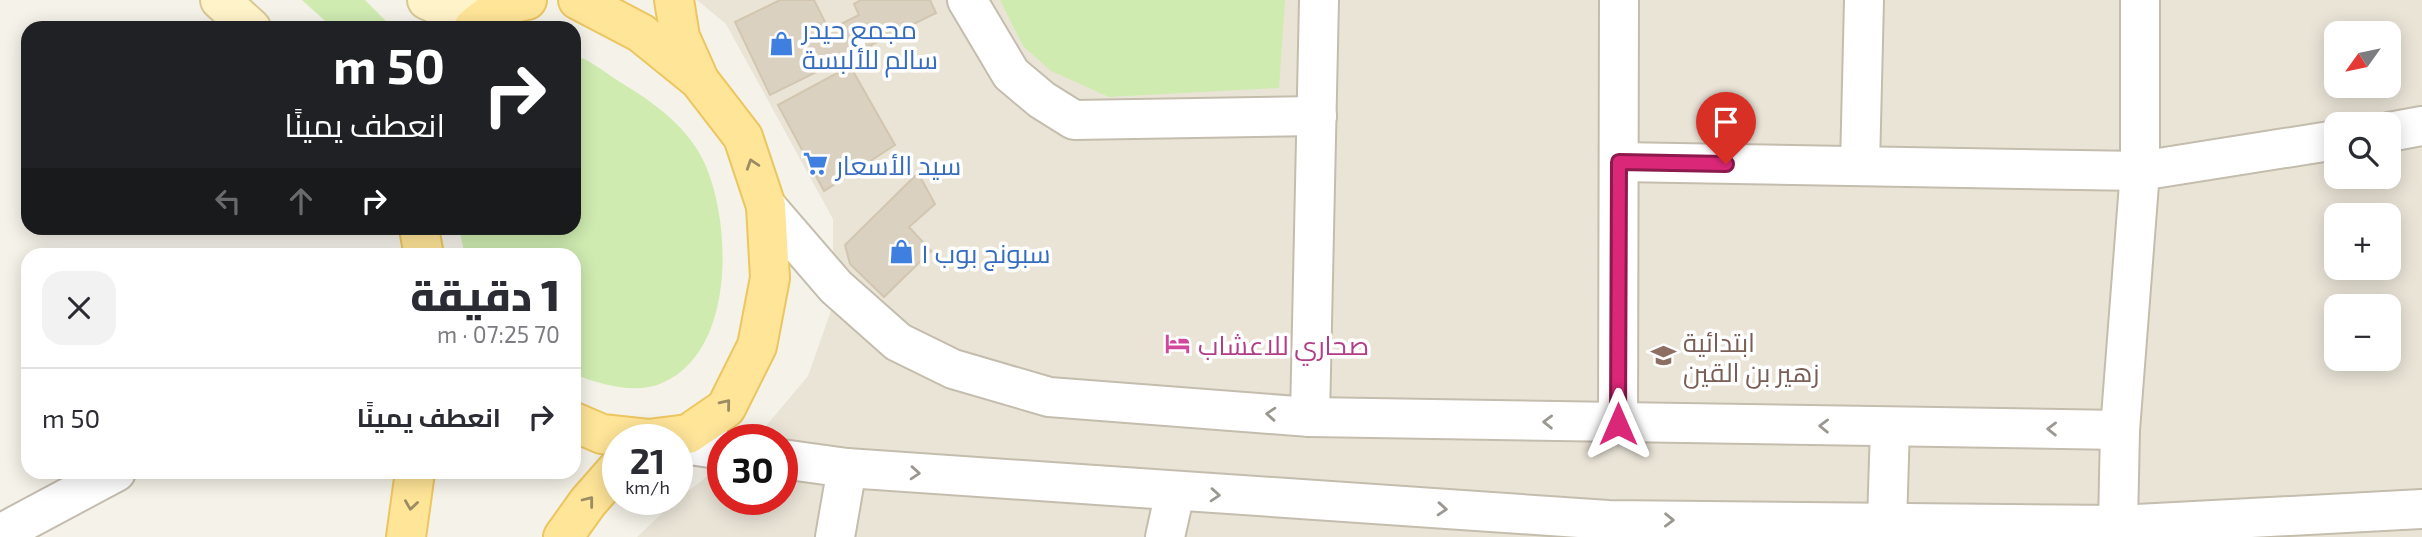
<!DOCTYPE html>
<html lang="ar">
<head>
<meta charset="utf-8">
<style>
	:root { --surface:#fff; --page:#f2f2f3; --text:#2b2b33; --muted:#7c7c81; --line:#e1e1e2 }
	body { margin:0; font-family:"Exo 2",Cairo,sans-serif; background:var(--page); color:var(--text); direction:rtl; height:100vh; display:flex; flex-direction:column; font-size:26px; white-space:nowrap }
	* { box-sizing:border-box; margin:0 }
	p { font-size:23px; color:var(--muted) }
	.icon { flex:none; width:38px; height:38px; fill:none; stroke:currentColor; stroke-width:2; stroke-linecap:round; stroke-linejoin:round }
	.map { position:relative; flex:1; overflow:hidden; direction:ltr }
	.details { position:absolute; left:21px; top:248px; width:560px; height:231px; display:flex; flex-direction:column; background:var(--surface); border-radius:21px; box-shadow:0 4px 18px #0003; direction:rtl }
	.details>* { flex:none }
	.top-card { position:absolute; left:21px; top:21px; width:560px; height:214px; border-radius:21px; box-shadow:0 4px 18px #0003; direction:rtl; background:#202124; color:#fff; overflow:hidden }
	.needle { width:46px; rotate:237deg }
	.buttons { position:absolute; left:2324px; top:21px; display:grid; gap:14px }
	.buttons a { display:grid; place-items:center; width:77px; height:77px; border-radius:14px; background:var(--surface); box-shadow:0 4px 18px #0003; font-size:35px }
	.speed { position:absolute; left:602px; top:424px; display:flex; gap:14px; font-size:35px; font-weight:700; text-align:center }
	.speed>* { display:grid; place-content:center; width:91px; height:91px; border-radius:50%; background:var(--surface); box-shadow:0 4px 18px #0003; line-height:1 }
	.speed small { font-size:18px; font-weight:400 }
	.speed .limit { border:10px solid #d22; background:#fff; color:#111 }
	.pin { position:absolute; display:grid; place-items:center; width:60px; height:60px; color:#fff; margin:-72px -30px; border-radius:50% 50% 50% 0; rotate:-45deg; box-shadow:0 0 7px #0007 }
	.pin .icon { rotate:45deg }
	.me { position:absolute; width:77px; margin:-38px; rotate:0deg; stroke-linejoin:round; filter:drop-shadow(0 0 5px #0008) }
	.turn { display:flex; align-items:center; gap:24px; height:147px; padding:0 21px; font-size:32px }
	.turn .icon { width:91px; height:91px; stroke-width:2.5 }
	.turn b { display:block; font-size:49px; line-height:60px }
	.lanes { display:flex; align-items:center; height:66px; padding:0 21px; background:#0003; justify-content:center; gap:35px; direction:ltr }
	.lanes .off { opacity:.35 }
	.round { display:grid; place-items:center; flex:none; width:74px; height:74px; border-radius:21px; background:var(--page) }
	.headline { display:flex; align-items:center; justify-content:space-between; height:119px; padding:0 21px }
	h1 { font-size:42px; font-weight:800; line-height:52px }
	ul { padding:0; list-style:none }
	li { display:flex; align-items:center; gap:21px; height:98px; padding:0 21px; border-top:2px solid var(--line) }
	li div { flex:1 }
	li b { display:block; font-size:26px }
	li em { font-style:normal }
	.map>svg:first-child { display:block }
</style>
</head>
<body>
<div class="map">
<svg width="2422" height="537" viewBox="0 0 2422 537">
	<rect width="100%" height="100%" fill="#f5f2e9"/>
	<path fill="#eae4d7" fill-rule="evenodd" d="M697,0H2422V537H637L673,503L723,464V499H782V439H755L808,376L833,305V219L726,24ZM2336,33H2389V86H2336ZM2336,124H2389V177H2336ZM2336,215H2389V268H2336ZM2336,306H2389V359H2336Z"/>
	<g fill="#cfebb0">
		<path d="M302,0H365L393,28H333Z"/>
		<path d="M1000,0H1285L1279,88L1109,97L1051,71L1023,46Z"/>
		<path d="M574,55C590,60 606,73 620,82C652,101 688,127 704,162C732,222 736,352 662,383C635,395 599,384 574,374V256H465L459,228H574Z"/>
	</g>
	<g fill="#dbd1c0" stroke="#d3c6b0" stroke-width="2">
		<path d="M780,0H814L829,30L859,15L854,4L861,0H930L936,13L770,95L735,22Z"/>
		<path d="M850,66L895,145L824,191L778,105Z"/>
		<path d="M918,173L935,204L909,227L931,251L884,297L850,264L845,245Z"/>
	</g>
	<g fill="none" stroke-linecap="round" stroke-linejoin="round">
		<defs>
			<g id="minor">
				<path d="M967,0L1011,74L1042,100L1074,120L1317,116"/>
				<path d="M2389,132L2422,126"/>
				<path d="M1619,162L2140,171L2336,140"/>
				<path d="M1860,166L1864,0"/>
				<path d="M1310,417L1319,0"/>
				<path d="M1618,424L1619,0"/>
				<path d="M2118,525L2422,509"/>
				<path d="M0,534L116,472"/>
				<path d="M835,537L847,468"/>
				<path d="M1165,537L1175,492"/>
				<path d="M2122,537L2118,525L2120,430L2140,171V0"/>
			</g>
			<g id="tertiary">
				<path d="M766,206L836,287L898,342L953,369L1049,397L1310,417L2120,430"/>
				<path d="M677,443L723,450"/>
				<path d="M782,459L847,468L1608,520L2118,525"/>
				<path d="M1887,523L1890,427"/>
			</g>
			<g id="secondary">
				<path d="M220,0L251,28"/>
				<path d="M427,0L464,17H484"/>
			</g>
			<g id="primary">
				<path d="M674,0L680,37L697,75"/>
				<path d="M473,28C489,13 505,4 527,0"/>
				<path d="M419,228L424,256"/>
				<path d="M574,422L602,434L648,439L688,434L726,408L757,346L770,278L766,206L743,137L699,80L641,33L578,0"/>
				<path d="M406,537L415,472"/>
				<path d="M563,537L588,502L618,468"/>
			</g>
		</defs>
		<use href="#minor" stroke="#c4bdae" stroke-width="42"/>
		<use href="#tertiary" stroke="#c4bdae" stroke-width="42"/>
		<use href="#secondary" stroke="#d8c896" stroke-width="42"/>
		<use href="#primary" stroke="#ebc661" stroke-width="42"/>
		<use href="#minor" stroke="#fff" stroke-width="38"/>
		<use href="#tertiary" stroke="#fff" stroke-width="38"/>
		<use href="#secondary" stroke="#fff4c9" stroke-width="38"/>
		<use href="#primary" stroke="#ffe598" stroke-width="38"/>
	</g>
	<defs><path id="oneway-chevron" d="M-2-3.5L2.5 0L-2 3.5" fill="none" stroke-width="1.6" stroke-linecap="round" stroke-linejoin="round" transform="scale(1.75)"/></defs>
	<g stroke="#9b8c63">
		<use href="#oneway-chevron" transform="translate(752 164) rotate(-108)"/>
		<use href="#oneway-chevron" transform="translate(726 404) rotate(-51)"/>
		<use href="#oneway-chevron" transform="translate(589 501) rotate(-52)"/>
		<use href="#oneway-chevron" transform="translate(411 505) rotate(98)"/>
	</g>
	<g stroke="#9b9891">
		<use href="#oneway-chevron" transform="translate(1271 414) rotate(-176)"/>
		<use href="#oneway-chevron" transform="translate(1548 422) rotate(-179)"/>
		<use href="#oneway-chevron" transform="translate(1824 426) rotate(-179)"/>
		<use href="#oneway-chevron" transform="translate(2052 429) rotate(-179)"/>
		<use href="#oneway-chevron" transform="translate(915 473) rotate(4)"/>
		<use href="#oneway-chevron" transform="translate(1215 495) rotate(4)"/>
		<use href="#oneway-chevron" transform="translate(1442 509) rotate(4)"/>
		<use href="#oneway-chevron" transform="translate(1669 520) rotate(1)"/>
	</g>
	<g fill="none" stroke-linecap="round" stroke-linejoin="round">
		<defs>
			<path id="route" d="M1618,424L1619,162L1726,164"/>
		</defs>
		<use href="#route" stroke="#8e194d" stroke-width="18"/>
		<use href="#route" stroke="#db2777" stroke-width="12"/>
	</g>
	<defs>
		<symbol id="shop-bare" viewBox="-9 -9 18 18"><path d="M-5-2.5h2.3a2.7 3.5 0 0 1 5.4 0H5L5.5 6h-11ZM-1.5-2.5h3a1.5 2.3 0 0 0-3 0Z" fill="#3f7fe0" stroke="#fff" stroke-width="2.5" paint-order="stroke"/></symbol>
		<symbol id="supermarket-bare" viewBox="-9 -9 18 18"><path d="M-6-5.5h2.5l.6 2H6L4.5 2H-2.5L-4.4-4H-6ZM-1.5 3.2a1.3 1.3 0 1 0 .1 0ZM3 3.2a1.3 1.3 0 1 0 .1 0Z" fill="#3f7fe0" stroke="#fff" stroke-width="2.5" paint-order="stroke"/></symbol>
		<symbol id="hotel-bare" viewBox="-9 -9 18 18"><path d="M-6-4.5h1.5V1H6V5H4.5V3h-9V5H-6ZM-4 0a1.8 1.8 0 1 1 3.6 0ZM.5 0V-2.5h3Q6-2.5 6 0Z" fill="#d1479c" stroke="#fff" stroke-width="2.5" paint-order="stroke"/></symbol>
		<symbol id="school-bare" viewBox="-9 -9 18 18"><path d="M0-5L7-2L0 1L-7-2ZM-4 1L0 2.5L4 1V4Q0 6-4 4Z" fill="#8d6e63" stroke="#fff" stroke-width="2.5" paint-order="stroke"/></symbol>
	</defs>
	<g fill-rule="evenodd">
		<use href="#shop-bare" x="764" y="26" width="35" height="35"/>
		<use href="#supermarket-bare" x="798" y="146" width="35" height="35"/>
		<use href="#shop-bare" x="884" y="234" width="35" height="35"/>
		<use href="#hotel-bare" x="1160" y="326" width="35" height="35"/>
		<use href="#school-bare" x="1646" y="338" width="35" height="35"/>
	</g>
	<g text-anchor="middle" dominant-baseline="central" stroke-width="7" stroke-linejoin="round" paint-order="stroke">
		<g font-size="26" fill="#366cbe" stroke="#fff" text-anchor="start">
			<text x="802" y="28">مجمع حيدر<tspan x="802" dy="30">سالم للألبسة</tspan></text>
			<text x="836" y="164">سيد الأسعار</text>
			<text x="921" y="252">سبونج بوب ١</text>
		</g>
		<g font-size="26" fill="#785e54" stroke="#fff" text-anchor="start">
			<text x="1683" y="341">ابتدائية<tspan x="1683" dy="30">زهير بن القين</tspan></text>
		</g>
		<g font-size="26" fill="#b23c85" stroke="#fff" text-anchor="start">
			<text x="1198" y="344">صحاري للاعشاب</text>
		</g>
	</g>
</svg>
<div class="buttons">
<a><svg class="needle" viewBox="-14 -14 28 28"><path d="M0-13l5 13h-10z" fill="#e53935"/><path d="M0 13l5-13h-10z" fill="#7c7c81"/></svg></a>
<a><svg class="icon" aria-label="search" viewBox="0 0 24 24"><circle cx="10" cy="10" r="6"/><path d="M15 15l6 6"/></svg></a>
<a>+</a>
<a>−</a>
</div>
<div class="speed"><div>21<small>km/h</small></div><div class="limit">30</div></div>
<div class="pin" style="left:1726px;top:164px;background:#d93025"><svg class="icon" aria-label="arrive" viewBox="0 0 24 24"><path d="M6 21V4h12l-3 4 3 4H6"/></svg></div>
<svg class="me" style="left:1618px;top:424px" viewBox="-20 -20 40 40"><path d="M0-17L14 15 0 8-14 15z" fill="#db2777" stroke="#fff" stroke-width="4"/></svg>
<div class="top-card">
<div class="turn"><svg class="icon" aria-label="right" viewBox="0 0 24 24"><path d="M7 20v-9h11M14 6l5 5-5 5"/></svg><div><b>50 m</b>انعطف يمينًا</div></div>
<div class="lanes"><svg class="icon off" aria-label="left" viewBox="0 0 24 24"><path d="M17 20v-9H6M10 6l-5 5 5 5"/></svg><svg class="icon off" aria-label="ahead" viewBox="0 0 24 24"><path d="M12 20V5M6 11l6-6 6 6"/></svg><svg class="icon" aria-label="right" viewBox="0 0 24 24"><path d="M7 20v-9h11M14 6l5 5-5 5"/></svg></div>
</div>
<section class="details">
<div class="headline"><div><h1>1 دقيقة</h1><p>70 m · 07:25</p></div><a class="round"><svg class="icon" aria-label="close" viewBox="0 0 24 24"><path d="M6 6l12 12M18 6L6 18"/></svg></a></div>
<ul>
<li><svg class="icon" aria-label="right" viewBox="0 0 24 24"><path d="M7 20v-9h11M14 6l5 5-5 5"/></svg><div><b>انعطف يمينًا</b></div><em>50 m</em></li>
</ul>
</section>
</div>
</body>
</html>
